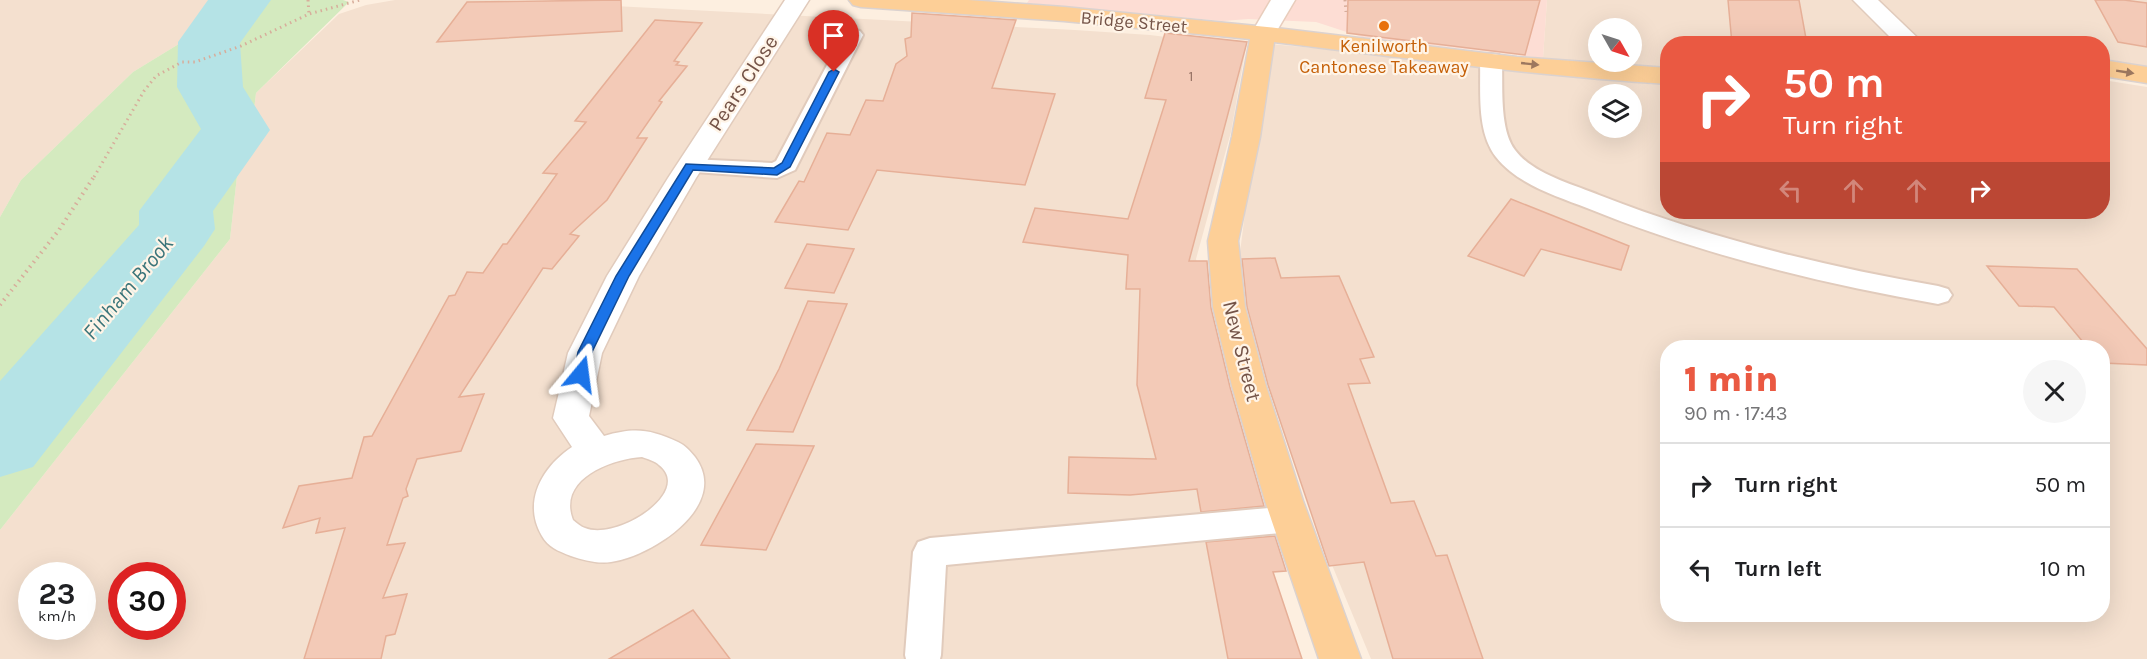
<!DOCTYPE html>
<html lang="en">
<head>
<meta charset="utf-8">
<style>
	:root { --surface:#fff; --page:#f6f6f6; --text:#202124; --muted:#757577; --line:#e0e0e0; --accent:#ea5942 }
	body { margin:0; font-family:Karla,sans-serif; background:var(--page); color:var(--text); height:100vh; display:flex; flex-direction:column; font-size:22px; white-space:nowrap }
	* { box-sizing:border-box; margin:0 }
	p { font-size:20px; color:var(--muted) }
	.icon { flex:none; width:33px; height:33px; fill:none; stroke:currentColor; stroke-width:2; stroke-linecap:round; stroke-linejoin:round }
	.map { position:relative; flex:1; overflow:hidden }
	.side { position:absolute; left:1660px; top:340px; width:450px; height:282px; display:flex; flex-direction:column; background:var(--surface); border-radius:24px; box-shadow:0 6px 24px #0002 }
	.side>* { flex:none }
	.banner { position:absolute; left:1660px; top:36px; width:450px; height:183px; border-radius:24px; box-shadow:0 6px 24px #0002; background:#ea5942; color:#fff; overflow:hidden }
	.needle { width:39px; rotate:129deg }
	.tools { position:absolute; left:1588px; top:18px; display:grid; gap:12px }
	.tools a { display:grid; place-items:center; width:54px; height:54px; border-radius:50%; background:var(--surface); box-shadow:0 6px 24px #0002; font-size:30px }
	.speed { position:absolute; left:18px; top:562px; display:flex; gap:12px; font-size:30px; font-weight:700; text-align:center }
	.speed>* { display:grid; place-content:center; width:78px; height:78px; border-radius:50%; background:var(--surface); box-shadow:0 6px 24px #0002; line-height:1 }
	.speed small { font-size:15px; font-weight:400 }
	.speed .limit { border:9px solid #d22; background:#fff; color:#111 }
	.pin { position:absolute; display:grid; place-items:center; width:51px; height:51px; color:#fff; margin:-62px -26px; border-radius:50% 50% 50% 0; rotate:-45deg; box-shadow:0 0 6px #0007 }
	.pin .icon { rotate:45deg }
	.me { position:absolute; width:66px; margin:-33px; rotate:16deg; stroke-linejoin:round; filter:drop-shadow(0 0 4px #0008) }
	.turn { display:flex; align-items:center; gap:21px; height:126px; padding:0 24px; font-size:27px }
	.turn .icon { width:78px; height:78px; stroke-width:2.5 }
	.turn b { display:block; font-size:42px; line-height:51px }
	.lanes { display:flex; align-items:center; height:57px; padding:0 24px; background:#0003; justify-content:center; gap:30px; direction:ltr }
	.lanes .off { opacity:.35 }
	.round { display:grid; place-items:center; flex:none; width:63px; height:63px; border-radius:32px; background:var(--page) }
	.overview { display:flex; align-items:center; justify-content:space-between; height:102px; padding:0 24px }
	h1 { font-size:36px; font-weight:800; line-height:45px; color:var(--accent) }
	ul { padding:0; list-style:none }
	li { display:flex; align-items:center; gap:18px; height:84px; padding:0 24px; border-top:2px solid var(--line) }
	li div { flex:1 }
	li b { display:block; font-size:22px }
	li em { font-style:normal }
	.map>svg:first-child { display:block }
</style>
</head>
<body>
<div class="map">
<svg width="2147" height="659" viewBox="0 0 2147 659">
	<rect width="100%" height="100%" fill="#fdefe0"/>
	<g fill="#f4e0cf" fill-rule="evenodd">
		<path d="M0,0H217V8L187,39L133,72L21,180L0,217Z"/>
		<path d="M395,0H498L1075,30L1150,35L1246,47L1231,132L1196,259L1245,485L1302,659H0V530L230,239L237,176L253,119L256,93L339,14L366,5ZM32,576H82V627H32ZM122,576H172V627H122Z"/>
		<path d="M1547,0H2147V67L2103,61V44H1668V71L1605,67L1543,58ZM1599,28H1632V62H1599Z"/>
		<path d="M1269,44L1668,80V212H2103V80L2147,87V659H1371L1332,565L1261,362L1249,297L1241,272L1239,260L1266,49ZM1599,94H1632V128H1599ZM1668,348H2103V615H1668Z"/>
	</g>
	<path fill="#fdddd4" d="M1029,0H1547L1543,58L1362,37L1316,22L1248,19L1223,21L1027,3Z"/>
	<path fill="#d4eabf" d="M217,0H343L349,2L256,93L253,119L237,176L230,239L0,530V217L21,180L133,72L187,39L216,8Z"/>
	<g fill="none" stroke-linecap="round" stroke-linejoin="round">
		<path fill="#b5e3e6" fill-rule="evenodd" d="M208,0H271L240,43L243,87L270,130L213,211L215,229L204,246L33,467L0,477V381L139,225V211L201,129L177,87L178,42Z"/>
	</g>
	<g fill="#f3cab7" stroke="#e6af97" stroke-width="1.5">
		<path d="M621,0L622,31L437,42L467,2Z"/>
		<path d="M1348,0H1540L1525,55L1347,33Z"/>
		<path d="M1728,0H1799L1807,44H1732Z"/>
		<path d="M2095,0H2124L2147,3V47L2118,42Z"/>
		<path d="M912,13L1016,20L992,88L1055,94L1025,185L877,170L848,230L775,222L799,181L804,182L827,133L850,135L866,100L883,101L896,64L907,56L905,39L911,37Z"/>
		<path d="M655,20L702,23L674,61L679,62L676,65L687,66L659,101L662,102L637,138H647L607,200L570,234L579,236L552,269L543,268L459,397L484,394L461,451L417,459L406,489L408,496L403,498L387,545L405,543L383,598L407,594L395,634L386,636L381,659H304L345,528L316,533L320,518L283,528L299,486L352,478L364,437L372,436L449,296L455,295L467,272L483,273L503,244H507L557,174L543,173L586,122L575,121Z"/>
		<path d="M1165,33L1247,42L1189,261H1207L1211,308L1230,387L1264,506L1201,512L1197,489L1130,495L1068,493L1069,457L1156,459L1137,385L1140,289H1126L1128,255L1023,242L1035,208L1128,219L1166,100L1145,98Z"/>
		<path d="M1511,199L1629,246L1621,270L1541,249L1524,276L1468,256Z"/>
		<path d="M807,244L854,249L834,293L785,288Z"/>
		<path d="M1275,258L1281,278L1339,276L1374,357L1360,359L1370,383L1348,384L1391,503L1414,501L1436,556L1447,555L1483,659H1393L1364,562L1329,566L1268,385L1247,307L1242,259Z"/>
		<path d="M1987,266L2077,269L2147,349V365L2103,363V348H2088L2054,307L2019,306Z"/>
		<path d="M808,301L847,304L793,432L747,430L779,369Z"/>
		<path d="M756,444L814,446L766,550L701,545Z"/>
		<path d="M1275,536L1286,571L1273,572L1302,659H1228L1206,542Z"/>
		<path d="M693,610L730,659H609Z"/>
	</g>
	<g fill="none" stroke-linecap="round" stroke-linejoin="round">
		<defs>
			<g id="lane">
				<path d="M853,29L860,31L863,35L795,170L777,178L681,171L678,166L681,161L690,159L772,163L776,161L843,35L846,31Z"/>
				<path d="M1491,54L1499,55L1502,60C1503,85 1499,129 1515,150C1533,174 1572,184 1599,195C1709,238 1822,266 1938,286L1948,289L1952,295L1948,301L1938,304C1818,283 1700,254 1587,208C1556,196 1517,184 1496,157C1476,131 1481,91 1480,60L1483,55Z"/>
				<path d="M1291,506L1303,510L1308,519L1303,528L1291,532L946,565L941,655L940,659H906L905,655L913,552L918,542L930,538Z"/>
			</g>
			<g id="street">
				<path d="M785,0H809L696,178L639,276L602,353L589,416L604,436C634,427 650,429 678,442C686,446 689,450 695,457C731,505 653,556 611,562C597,564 583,560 571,556C558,551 548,547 542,536C522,502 542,467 572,447L553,418L568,353L607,276L668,178ZM642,457C647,459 655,461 659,465C694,492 617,541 585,528C581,527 577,523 573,520C557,479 611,459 642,457Z"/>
				<path d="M1853,0H1878L1924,44H1897Z"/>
			</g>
			<path id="secondary" d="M1271,0H1295L1272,39L1263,41L1254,39L1251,34Z"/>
			<g id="primary">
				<path d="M849,0H968L1064,7L1267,27L1517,57L1668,68V84C1536,76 1405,58 1274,42L1260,137L1238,241L1245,307L1266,386L1303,501L1361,659H1319L1265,501L1232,386L1213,307L1208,241L1232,137L1250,39L1064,21L861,7L853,5Z"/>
				<path d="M2103,60L2147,67V83L2103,76Z"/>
			</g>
		</defs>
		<use href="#lane" stroke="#e1cbbc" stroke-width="4"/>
		<use href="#street" stroke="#e1cbbc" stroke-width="3"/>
		<use href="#secondary" stroke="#e8cdbc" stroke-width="3"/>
		<use href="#primary" stroke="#dbd2cf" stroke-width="3"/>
		<g stroke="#d7ad9b" stroke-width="3" stroke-dasharray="1.5 4" stroke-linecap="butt">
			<path d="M308,0L309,14"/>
			<path d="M1345,0L1346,12"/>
			<path d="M94,177L144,91L156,76L182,62H195L241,46L309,14L360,0"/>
		</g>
		<path stroke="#d7ad9b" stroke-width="4" stroke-dasharray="1.5 4.5" stroke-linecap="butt" d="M0,305L59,230L95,175"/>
		<use href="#lane" fill="#fff" fill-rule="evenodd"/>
		<use href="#street" fill="#fff" fill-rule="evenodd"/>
		<use href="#secondary" fill="#fff" fill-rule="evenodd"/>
		<use href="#primary" fill="#fdcf97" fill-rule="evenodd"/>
	</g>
	<defs><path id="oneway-solid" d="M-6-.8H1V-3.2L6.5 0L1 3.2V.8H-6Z" transform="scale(1.5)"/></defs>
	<g fill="#9d785f">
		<use href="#oneway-solid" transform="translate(1530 64) rotate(6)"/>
		<use href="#oneway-solid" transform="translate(2125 72) rotate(9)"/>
	</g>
	<path fill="#1a73e8" stroke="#114b97" stroke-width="1.5" d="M834,69L839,72L790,167L777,175L693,170L629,276L592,352L586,378H576L574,374L578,352L616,276L686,164L774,168L782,163L829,72Z"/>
	<circle fill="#e8710a" stroke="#fff4e7" stroke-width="2" cx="1384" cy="26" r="6"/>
	<g text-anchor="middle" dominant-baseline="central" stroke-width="4.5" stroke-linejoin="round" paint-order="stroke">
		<g font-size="15" fill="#947163">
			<text x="1191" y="76">1</text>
		</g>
		<g font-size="18" fill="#745347" stroke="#fff4e7">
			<text transform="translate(1134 22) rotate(5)">Bridge Street</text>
		</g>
		<g font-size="18" fill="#c56008" stroke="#fff4e7">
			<text x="1384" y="46">Kenilworth<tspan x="1384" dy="21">Cantonese Takeaway</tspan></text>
		</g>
		<g font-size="21" fill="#745347" stroke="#fff4e7">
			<text transform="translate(743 83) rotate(-57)">Pears Close</text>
			<text transform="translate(1242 351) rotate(76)">New Street</text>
		</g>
		<g font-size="22" font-style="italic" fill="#3b757a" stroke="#fff4e7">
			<text transform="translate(128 288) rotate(-50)">Finham Brook</text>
		</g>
	</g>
</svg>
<div class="tools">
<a><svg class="needle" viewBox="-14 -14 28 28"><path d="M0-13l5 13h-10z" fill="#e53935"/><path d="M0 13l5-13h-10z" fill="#757577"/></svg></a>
<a><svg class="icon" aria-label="layers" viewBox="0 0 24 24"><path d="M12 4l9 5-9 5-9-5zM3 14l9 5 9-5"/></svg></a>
</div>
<div class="speed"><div>23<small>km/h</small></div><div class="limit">30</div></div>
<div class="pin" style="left:834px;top:72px;background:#d93025"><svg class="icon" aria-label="arrive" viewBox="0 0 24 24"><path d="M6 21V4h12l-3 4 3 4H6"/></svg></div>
<svg class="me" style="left:581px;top:374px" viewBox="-20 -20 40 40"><path d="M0-17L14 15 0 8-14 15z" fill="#1a73e8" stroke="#fff" stroke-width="4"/></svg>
<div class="banner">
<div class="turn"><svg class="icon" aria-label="right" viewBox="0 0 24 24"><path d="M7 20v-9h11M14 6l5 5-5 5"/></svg><div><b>50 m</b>Turn right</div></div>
<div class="lanes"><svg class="icon off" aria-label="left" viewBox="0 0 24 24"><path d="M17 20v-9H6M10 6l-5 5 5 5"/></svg><svg class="icon off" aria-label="ahead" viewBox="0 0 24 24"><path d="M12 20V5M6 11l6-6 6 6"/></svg><svg class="icon off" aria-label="ahead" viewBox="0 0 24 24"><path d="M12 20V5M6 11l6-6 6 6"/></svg><svg class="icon" aria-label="right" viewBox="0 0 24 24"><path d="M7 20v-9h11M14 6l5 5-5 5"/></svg></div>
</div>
<section class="side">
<div class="overview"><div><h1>1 min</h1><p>90 m · 17:43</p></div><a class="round"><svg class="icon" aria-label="close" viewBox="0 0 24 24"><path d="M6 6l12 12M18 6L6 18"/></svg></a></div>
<ul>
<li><svg class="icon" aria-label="right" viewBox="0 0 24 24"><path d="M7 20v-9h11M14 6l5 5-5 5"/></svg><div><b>Turn right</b></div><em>50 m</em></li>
<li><svg class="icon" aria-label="left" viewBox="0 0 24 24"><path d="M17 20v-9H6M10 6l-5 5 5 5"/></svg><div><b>Turn left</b></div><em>10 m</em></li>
</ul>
</section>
</div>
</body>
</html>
